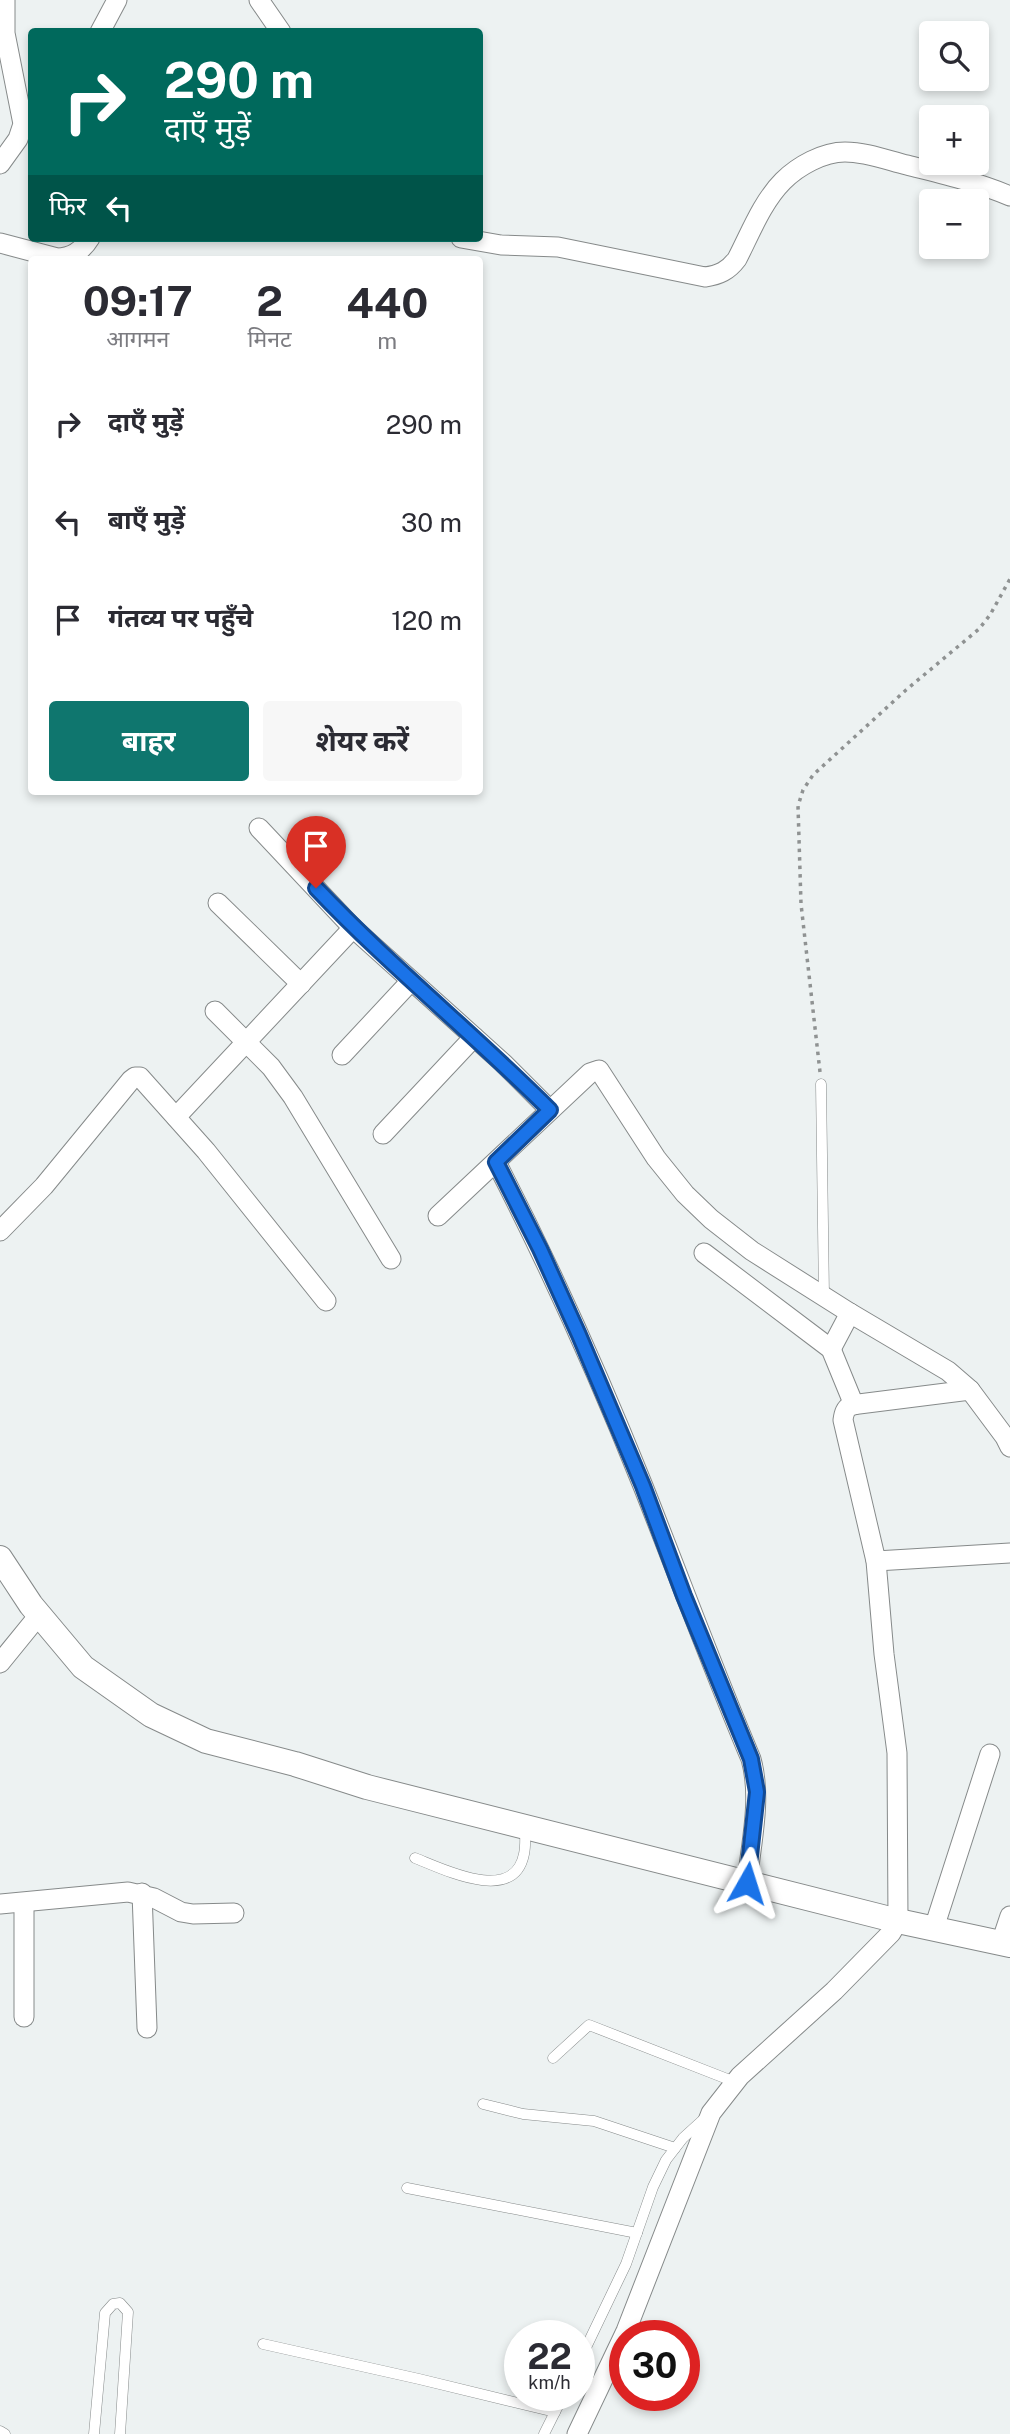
<!DOCTYPE html>
<html lang="hi">
<head>
<meta charset="utf-8">
<style>
	:root { --surface:#fff; --page:#f7f7f7; --text:#2b2b33; --muted:#7c7c81; --accent:#0f766e }
	body { margin:0; font-family:"Public Sans","Noto Sans Devanagari",sans-serif; background:var(--page); color:var(--text); height:100vh; display:flex; flex-direction:column; font-size:26px; white-space:nowrap }
	* { box-sizing:border-box; margin:0 }
	p { font-size:23px; color:var(--muted) }
	.icon { flex:none; width:38px; height:38px; fill:none; stroke:currentColor; stroke-width:2; stroke-linecap:round; stroke-linejoin:round }
	.map { position:relative; flex:1; overflow:hidden }
	.sheet { position:absolute; left:28px; top:256px; width:455px; height:539px; display:flex; flex-direction:column; background:var(--surface); border-radius:7px; box-shadow:0 4px 10px #0003 }
	.sheet>* { flex:none }
	.top-card { position:absolute; left:28px; top:28px; width:455px; height:214px; border-radius:7px; box-shadow:0 4px 10px #0003; background:#00695c; color:#fff; overflow:hidden }
	.buttons { position:absolute; left:919px; top:21px; display:grid; gap:14px }
	.buttons a { display:grid; place-items:center; width:70px; height:70px; border-radius:7px; background:var(--surface); box-shadow:0 4px 10px #0003; font-size:35px }
	.speed { position:absolute; left:504px; top:2320px; display:flex; gap:14px; font-size:35px; font-weight:700; text-align:center }
	.speed>* { display:grid; place-content:center; width:91px; height:91px; border-radius:50%; background:var(--surface); box-shadow:0 4px 10px #0003; line-height:1 }
	.speed small { font-size:18px; font-weight:400 }
	.speed .limit { border:10px solid #d22; background:#fff; color:#111 }
	.pin { position:absolute; display:grid; place-items:center; width:60px; height:60px; color:#fff; margin:-72px -30px; border-radius:50% 50% 50% 0; rotate:-45deg; box-shadow:0 0 7px #0007 }
	.pin .icon { rotate:45deg }
	.me { position:absolute; width:77px; margin:-38px; rotate:6deg; stroke-linejoin:round; filter:drop-shadow(0 0 5px #0008) }
	.turn { display:flex; align-items:center; gap:24px; height:147px; padding:0 21px; font-size:32px }
	.turn .icon { width:91px; height:91px; stroke-width:2.5 }
	.turn b { display:block; font-size:49px; line-height:60px }
	.then { display:flex; align-items:center; height:66px; padding:0 21px; background:#0003; gap:14px; font-size:26px }
	.eta { display:flex; justify-content:space-evenly; align-items:center; height:119px; text-align:center }
	.eta b { font-size:42px; font-weight:700; line-height:49px }
	.action { display:flex; gap:14px; margin-top:auto; padding:14px 21px }
	.action a { flex:1; height:80px; border-radius:7px; background:var(--accent); color:#fff; font-size:28px; font-weight:700; line-height:80px; text-align:center }
	.action a+a { background:var(--page); color:var(--text) }
	ul { padding:0; list-style:none }
	li { display:flex; align-items:center; gap:21px; height:98px; padding:0 21px }
	li div { flex:1 }
	li b { display:block; font-size:26px }
	li em { font-style:normal }
	.map>svg:first-child { display:block }
</style>
</head>
<body>
<div class="map">
<svg width="1010" height="2434" viewBox="0 0 1010 2434">
	<rect width="100%" height="100%" fill="#edf2f2"/>
	<g fill="none" stroke-linecap="round" stroke-linejoin="round">
		<defs>
			<g id="service">
				<path d="M821,1084L824,1297"/>
				<path d="M415,1858C443,1869 514,1905 524,1854C526,1845 525,1835 525,1826"/>
				<path d="M553,2058L589,2025L735,2082"/>
				<path d="M483,2104L523,2114L594,2121L675,2148"/>
				<path d="M407,2188L637,2233"/>
				<path d="M263,2344L419,2379L555,2412"/>
				<path d="M579,2362L626,2264L653,2187L666,2160L683,2138L705,2118"/>
				<path d="M0,2431L5,2434"/>
				<path d="M94,2434L105,2313L113,2304L120,2303L128,2312L120,2434"/>
				<path d="M544,2434L563,2396"/>
			</g>
			<g id="minor">
				<path d="M259,0L281,32"/>
				<path d="M100,32L117,0"/>
				<path d="M0,164L18,139L23,124L5,33V0"/>
				<path d="M461,238L501,245L558,247L705,277C719,275 728,271 737,259C750,234 762,202 783,181C798,166 823,152 845,152C866,152 887,160 907,165C942,174 977,182 1010,196"/>
				<path d="M0,243L57,258C71,258 82,251 90,238"/>
				<path d="M259,828L353,928L503,1063L550,1110"/>
				<path d="M218,903L301,984"/>
				<path d="M215,1011L271,1067L293,1097L391,1259"/>
				<path d="M342,1055L411,981"/>
				<path d="M176,1117L353,928"/>
				<path d="M383,1134L474,1037"/>
				<path d="M496,1162C550,1267 599,1376 643,1486C679,1577 713,1669 751,1759C762,1798 751,1843 747,1883"/>
				<path d="M438,1216L590,1073L599,1070L656,1158L685,1194L711,1219L752,1251L850,1313L948,1371L970,1390L1005,1437L1010,1447"/>
				<path d="M0,1231L44,1186L131,1080L135,1077H140L206,1151L326,1301"/>
				<path d="M704,1253L831,1349L854,1405"/>
				<path d="M831,1349L850,1313"/>
				<path d="M876,1561L1010,1553"/>
				<path d="M0,1663L39,1615"/>
				<path d="M142,1893L147,2028"/>
				<path d="M0,1904L128,1892L154,1898L181,1912L193,1914L234,1913"/>
				<path d="M934,1928L990,1754"/>
				<path d="M1001,1943L1010,1916"/>
				<path d="M24,2017V1903"/>
				<path d="M577,2434L626,2331L711,2113L740,2076L834,1991L891,1933L898,1921L897,1753L884,1654L876,1561L843,1420C844,1413 845,1409 851,1405L970,1390"/>
			</g>
			<path id="tertiary" d="M0,1558L31,1605L83,1667L151,1715L206,1741L295,1764L367,1787L898,1921L1010,1945"/>
		</defs>
		<use href="#service" stroke="#868a8a" stroke-width="11"/>
		<use href="#minor" stroke="#868a8a" stroke-width="21"/>
		<use href="#tertiary" stroke="#868a8a" stroke-width="26"/>
		<path stroke="#8f9292" stroke-width="3.5" stroke-dasharray="3.5 5" stroke-linecap="butt" d="M820,1072L801,904L798,806L803,790L813,775L906,690L979,629L990,615L1010,579"/>
		<use href="#service" stroke="#fff" stroke-width="10"/>
		<use href="#minor" stroke="#fff" stroke-width="19"/>
		<use href="#tertiary" stroke="#fff" stroke-width="24"/>
	</g>
	<g fill="none" stroke-linecap="round" stroke-linejoin="round">
		<defs>
			<path id="route" d="M316,888C390,966 474,1034 550,1110L496,1162L540,1249L579,1335L643,1486L684,1596L751,1759L757,1792L747,1883"/>
		</defs>
		<use href="#route" stroke="#114b97" stroke-width="18"/>
		<use href="#route" stroke="#1a73e8" stroke-width="12"/>
	</g>
</svg>
<div class="buttons">
<a><svg class="icon" aria-label="search" viewBox="0 0 24 24"><circle cx="10" cy="10" r="6"/><path d="M15 15l6 6"/></svg></a>
<a>+</a>
<a>−</a>
</div>
<div class="speed"><div>22<small>km/h</small></div><div class="limit">30</div></div>
<div class="pin" style="left:316px;top:888px;background:#d93025"><svg class="icon" aria-label="arrive" viewBox="0 0 24 24"><path d="M6 21V4h12l-3 4 3 4H6"/></svg></div>
<svg class="me" style="left:747px;top:1883px" viewBox="-20 -20 40 40"><path d="M0-17L14 15 0 8-14 15z" fill="#1a73e8" stroke="#fff" stroke-width="4"/></svg>
<div class="top-card">
<div class="turn"><svg class="icon" aria-label="right" viewBox="0 0 24 24"><path d="M7 20v-9h11M14 6l5 5-5 5"/></svg><div><b>290 m</b>दाएँ मुड़ें</div></div>
<div class="then">फिर<svg class="icon" aria-label="left" viewBox="0 0 24 24"><path d="M17 20v-9H6M10 6l-5 5 5 5"/></svg></div>
</div>
<section class="sheet">
<div class="eta">
<div><b>09:17</b><p>आगमन</p></div>
<div><b>2</b><p>मिनट</p></div>
<div><b>440</b><p>m</p></div>
</div>
<ul>
<li><svg class="icon" aria-label="right" viewBox="0 0 24 24"><path d="M7 20v-9h11M14 6l5 5-5 5"/></svg><div><b>दाएँ मुड़ें</b></div><em>290 m</em></li>
<li><svg class="icon" aria-label="left" viewBox="0 0 24 24"><path d="M17 20v-9H6M10 6l-5 5 5 5"/></svg><div><b>बाएँ मुड़ें</b></div><em>30 m</em></li>
<li><svg class="icon" aria-label="arrive" viewBox="0 0 24 24"><path d="M6 21V4h12l-3 4 3 4H6"/></svg><div><b>गंतव्य पर पहुँचे</b></div><em>120 m</em></li>
</ul>
<div class="action"><a>बाहर</a><a>शेयर करें</a></div>
</section>
</div>
</body>
</html>
